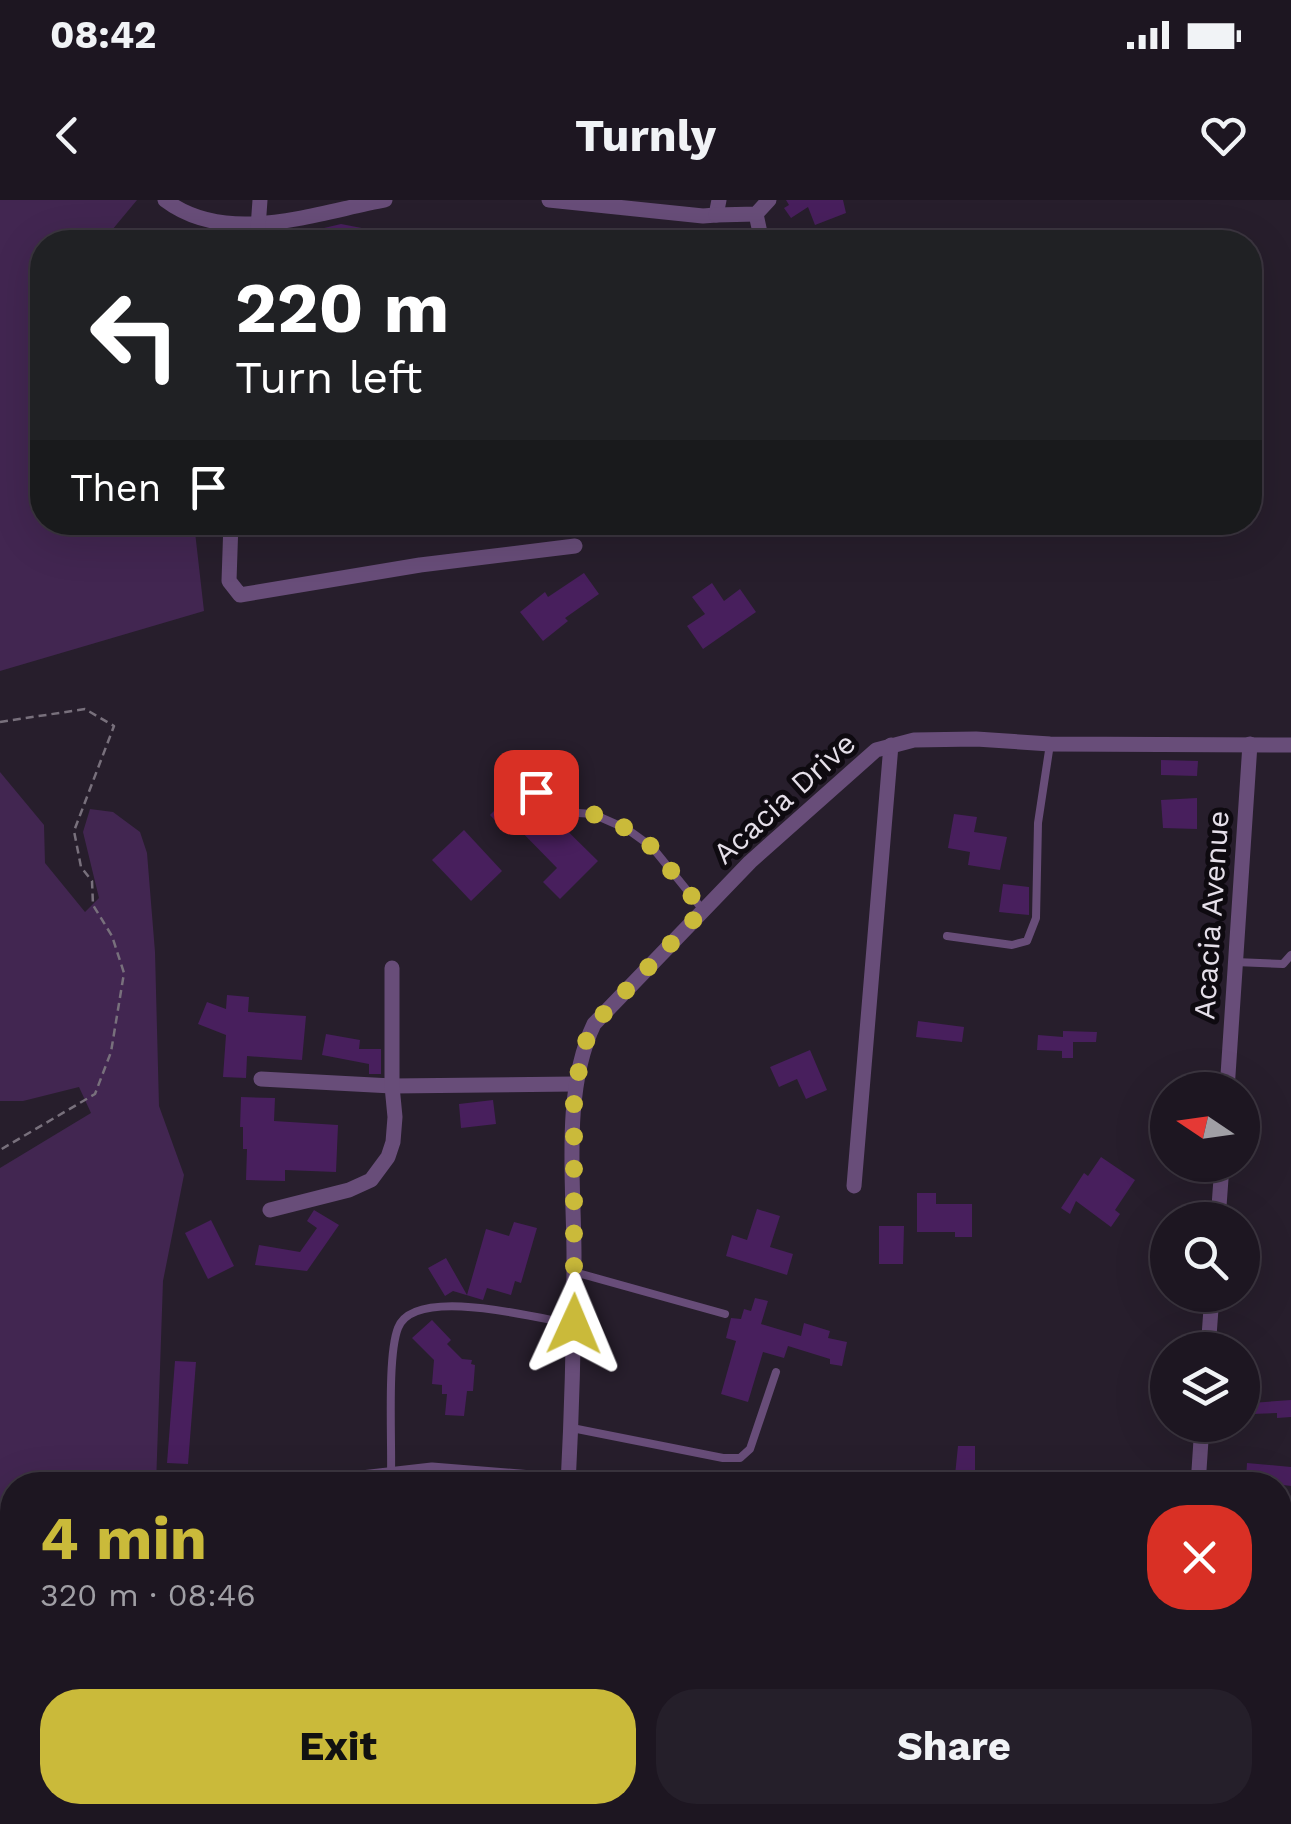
<!DOCTYPE html>
<html lang="en">
<head>
<meta charset="utf-8">
<style>
	:root { --surface:#1d1621; --page:#251f2a; --text:#f1f3f6; --muted:#a09fa5; --line:#3b353f; --accent:#caba3a }
	body { margin:0; font-family:"Work Sans",sans-serif; background:var(--page); color:var(--text); height:100vh; display:flex; flex-direction:column; font-size:38px; white-space:nowrap }
	* { box-sizing:border-box; margin:0 }
	p { font-size:32px; color:var(--muted) }
	.icon { flex:none; width:55px; height:55px; fill:none; stroke:currentColor; stroke-width:2; stroke-linecap:round; stroke-linejoin:round }
	.map { position:relative; flex:1; overflow:hidden }
	.side { position:absolute; left:0px; top:1272px; width:1292px; height:352px; display:flex; flex-direction:column; background:var(--surface); border-radius:40px 40px 0 0; box-shadow:0 10px 40px #0002,0 0 0 2px var(--line) }
	.side>* { flex:none }
	.banner { position:absolute; left:30px; top:30px; width:1232px; height:305px; border-radius:40px; box-shadow:0 10px 40px #0002,0 0 0 2px var(--line); background:#202124; color:#fff; overflow:hidden }
	.needle { width:65px; rotate:283deg }
	.fabs { position:absolute; left:1150px; top:872px; display:grid; gap:20px }
	.fabs a { display:grid; place-items:center; width:110px; height:110px; border-radius:50%; background:var(--surface); box-shadow:0 10px 40px #0002,0 0 0 2px var(--line); font-size:50px }
	.pin { position:absolute; display:grid; place-items:center; width:85px; height:85px; color:#fff; margin:-42px; border-radius:20px; box-shadow:0 5px 15px #0006 }
	.me { position:absolute; width:110px; margin:-55px; rotate:1deg; stroke-linejoin:round; filter:drop-shadow(0 0 8px #0008) }
	.turn { display:flex; align-items:center; gap:35px; height:210px; padding:0 40px; font-size:45px }
	.turn .icon { width:130px; height:130px; stroke-width:2.5 }
	.turn b { display:block; font-size:70px; line-height:85px }
	.then { display:flex; align-items:center; height:95px; padding:0 40px; background:#0003; gap:20px; font-size:38px }
	.round { display:grid; place-items:center; flex:none; width:105px; height:105px; border-radius:40px; background:var(--page) }
	.overview { display:flex; align-items:center; justify-content:space-between; height:170px; padding:0 40px }
	h1 { font-size:60px; font-weight:700; line-height:75px; color:var(--accent) }
	.primary-button { display:flex; gap:20px; margin-top:auto; padding:20px 40px }
	.primary-button a { flex:1; height:115px; border-radius:40px; background:var(--accent); color:#111; font-size:40px; font-weight:700; line-height:115px; text-align:center }
	.primary-button a+a { background:var(--page); color:var(--text) }
	.status { display:flex; justify-content:space-between; align-items:center; height:70px; padding:0 50px; background:var(--surface); direction:ltr }
	.status svg { height:28px; fill:currentColor }
	header { display:flex; justify-content:space-between; align-items:center; height:130px; padding:0 40px; background:var(--surface); font-size:45px; font-weight:700 }
	.map>svg:first-child { display:block }
</style>
</head>
<body>
<div class="status"><b>08:42</b><svg viewBox="0 0 49 12"><path d="M0 12V9h3v3zM5 12V6h3v6zM10 12V3h3v9zM15 12V0h3v12zM26 1h20v11H26zM47 4h2v5h-2z"/></svg></div>
<header><svg class="icon" aria-label="back" viewBox="0 0 24 24"><path d="M15 5l-7 7 7 7"/></svg>Turnly<svg class="icon" aria-label="heart" viewBox="0 0 24 24"><path d="M12 20l-8-8c-3-5 5-10 8-4 3-6 11-1 8 4z"/></svg></header>
<div class="map">
<svg width="1291" height="1624" viewBox="0 0 1291 1624">
	<rect width="100%" height="100%" fill="#271e2c"/>
	<g fill="#422651">
		<path d="M0,0H137L102,42H42V322L194,323L204,411L0,471Z"/>
		<path d="M0,572L44,625L45,663L85,712L99,698L83,632L90,609L113,612L140,632L147,653L155,752L159,906L184,975L163,1081L156,1285H12V1612L123,1613L121,1624H0V968L91,913L79,887L23,901H0Z"/>
	</g>
	<g fill="#481f5d">
		<path d="M786,0H843L846,13L815,25L808,7L791,18L784,8L789,5Z"/>
		<path d="M341,24L372,30L370,42H328L324,28Z"/>
		<path d="M584,373L599,394L565,418L568,421L543,441L520,412L545,392L548,397Z"/>
		<path d="M712,383L724,401L740,389L756,412L703,449L687,426L705,414L692,397Z"/>
		<path d="M1161,560L1198,561L1197,576L1161,575Z"/>
		<path d="M509,596L527,614L539,603L598,661L560,699L543,682L557,668L511,621L503,629L490,615Z"/>
		<path d="M1197,598V629L1163,628L1161,600Z"/>
		<path d="M954,614L977,617L974,632L1007,637L1000,670L968,665L970,652L948,648Z"/>
		<path d="M464,630L502,671L471,701L432,660Z"/>
		<path d="M1003,684L1029,687V715L999,712Z"/>
		<path d="M227,795L249,797L248,812L306,816L302,860L247,856L246,878L223,877L226,835L198,824L207,802L226,809Z"/>
		<path d="M918,821L964,827L962,842L916,837Z"/>
		<path d="M1063,831L1097,832L1096,842H1073V858H1062V851L1037,850L1038,835L1063,837Z"/>
		<path d="M326,834L360,840L359,849H381V874H369V864L322,855Z"/>
		<path d="M810,850L827,890L806,899L797,879L779,887L770,867Z"/>
		<path d="M241,897L275,898L274,921L338,925L336,972L285,970V981L246,980L247,949H243V927H240Z"/>
		<path d="M493,900L496,924L461,928L459,904Z"/>
		<path d="M1101,957L1135,980L1115,1010L1120,1014L1111,1027L1076,1001L1070,1014L1061,1008L1084,973L1088,976Z"/>
		<path d="M917,993H936V1004H972V1037H955V1032H917Z"/>
		<path d="M757,1009L780,1016L770,1047L793,1054L787,1075L726,1056L732,1035L747,1040Z"/>
		<path d="M314,1010L339,1025L307,1071L255,1065L259,1045L300,1052L317,1028L307,1021Z"/>
		<path d="M211,1020L234,1066L208,1079L185,1033Z"/>
		<path d="M514,1022L537,1028L521,1083L515,1081L511,1095L487,1088L483,1100L453,1091L445,1096L428,1068L446,1058L467,1095L486,1029L509,1036Z"/>
		<path d="M879,1026H904L903,1064H879Z"/>
		<path d="M755,1098L768,1101L761,1124L801,1136L804,1123L830,1131L828,1138L847,1142L842,1166L830,1164V1159L788,1146L784,1158L763,1152L748,1202L721,1194L736,1141L726,1138L731,1118L741,1119L744,1109L751,1111Z"/>
		<path d="M432,1120L451,1140L447,1144L462,1159L472,1160L471,1164L475,1165L473,1191H467L464,1216L445,1215L447,1194H442V1185L432,1184L434,1160L412,1138Z"/>
		<path d="M175,1161L196,1162L188,1264L167,1263Z"/>
		<path d="M1291,1200V1217L1277,1218V1213L1252,1214L1251,1203Z"/>
		<path d="M958,1246H975V1285H954Z"/>
		<path d="M1247,1263L1291,1267V1286L1246,1280Z"/>
	</g>
	<g fill="none" stroke-linecap="round" stroke-linejoin="round">
		<path stroke="#78707c" stroke-width="2.5" stroke-dasharray="8 5" stroke-linecap="butt" d="M0,522L85,509L114,526L74,631L81,667L92,681L93,705L112,736L124,773L111,852L95,894L0,950"/>
		<g stroke="#684d79" stroke-width="8">
			<path d="M537,592L564,612L593,614L627,629L652,647L703,710"/>
			<path d="M947,736L1012,745L1027,741L1036,718L1038,623L1050,544"/>
			<path d="M1235,762L1283,764L1291,755"/>
			<path d="M574,1072L725,1114"/>
			<path d="M572,1228L723,1258H740L750,1249L776,1172"/>
			<path d="M391,1274C392,1240 387,1156 398,1128C414,1085 536,1118 572,1124"/>
		</g>
		<g stroke="#684d79" stroke-width="15">
			<path d="M165,0C227,47 315,13 385,0"/>
			<path d="M549,0L703,16L716,15L719,0"/>
			<path d="M756,14L762,42"/>
			<path d="M716,15L756,14L769,0"/>
			<path d="M257,42L260,0"/>
			<path d="M231,322L229,381L240,395L420,365L575,346"/>
			<path d="M261,879L392,886L575,884"/>
			<path d="M1227,890L1250,544"/>
			<path d="M854,986L891,545"/>
			<path d="M270,1010L349,990L371,980L388,957L393,942L395,917L392,886V768"/>
			<path d="M1218,1020L1222,965"/>
			<path d="M1208,1150L1212,1095"/>
			<path d="M300,1285L432,1270L568,1281"/>
			<path d="M568,1285C572,1209 574,1133 574,1056C574,983 562,891 594,824L750,662L876,550L914,540L976,539L1050,544L1291,545"/>
			<path d="M1198,1285L1202,1225"/>
			<path d="M497,1624L500,1612"/>
		</g>
	</g>
	<g fill="none" stroke-linecap="round" stroke-linejoin="round">
		<path stroke="#caba3a" stroke-width="18" stroke-dasharray="0 32.4" d="M536,592L564,612L593,614L628,629L652,647L703,710L594,824L582,850L574,902V1124"/>
	</g>
	<g text-anchor="middle" dominant-baseline="central" stroke-width="10" stroke-linejoin="round" paint-order="stroke">
		<g font-size="30" fill="#e5dfe9" stroke="#0e0a10">
			<text transform="translate(784 598) rotate(-42)">Acacia Drive</text>
			<text transform="translate(1211 715) rotate(-86)">Acacia Avenue</text>
		</g>
	</g>
</svg>
<div class="fabs">
<a><svg class="needle" viewBox="-14 -14 28 28"><path d="M0-13l5 13h-10z" fill="#e53935"/><path d="M0 13l5-13h-10z" fill="#a09fa5"/></svg></a>
<a><svg class="icon" aria-label="search" viewBox="0 0 24 24"><circle cx="10" cy="10" r="6"/><path d="M15 15l6 6"/></svg></a>
<a><svg class="icon" aria-label="layers" viewBox="0 0 24 24"><path d="M12 4l9 5-9 5-9-5zM3 14l9 5 9-5"/></svg></a>
</div>
<div class="pin" style="left:536px;top:592px;background:#d93025"><svg class="icon" aria-label="arrive" viewBox="0 0 24 24"><path d="M6 21V4h12l-3 4 3 4H6"/></svg></div>
<svg class="me" style="left:574px;top:1124px" viewBox="-20 -20 40 40"><path d="M0-17L14 15 0 8-14 15z" fill="#caba3a" stroke="#fff" stroke-width="4"/></svg>
<div class="banner">
<div class="turn"><svg class="icon" aria-label="left" viewBox="0 0 24 24"><path d="M17 20v-9H6M10 6l-5 5 5 5"/></svg><div><b>220 m</b>Turn left</div></div>
<div class="then">Then<svg class="icon" aria-label="arrive" viewBox="0 0 24 24"><path d="M6 21V4h12l-3 4 3 4H6"/></svg></div>
</div>
<section class="side">
<div class="overview"><div><h1>4 min</h1><p>320 m · 08:46</p></div><a class="round" style="background:#d93025;color:#fff"><svg class="icon" aria-label="close" viewBox="0 0 24 24"><path d="M6 6l12 12M18 6L6 18"/></svg></a></div>
<div class="primary-button"><a>Exit</a><a>Share</a></div>
</section>
</div>
</body>
</html>
